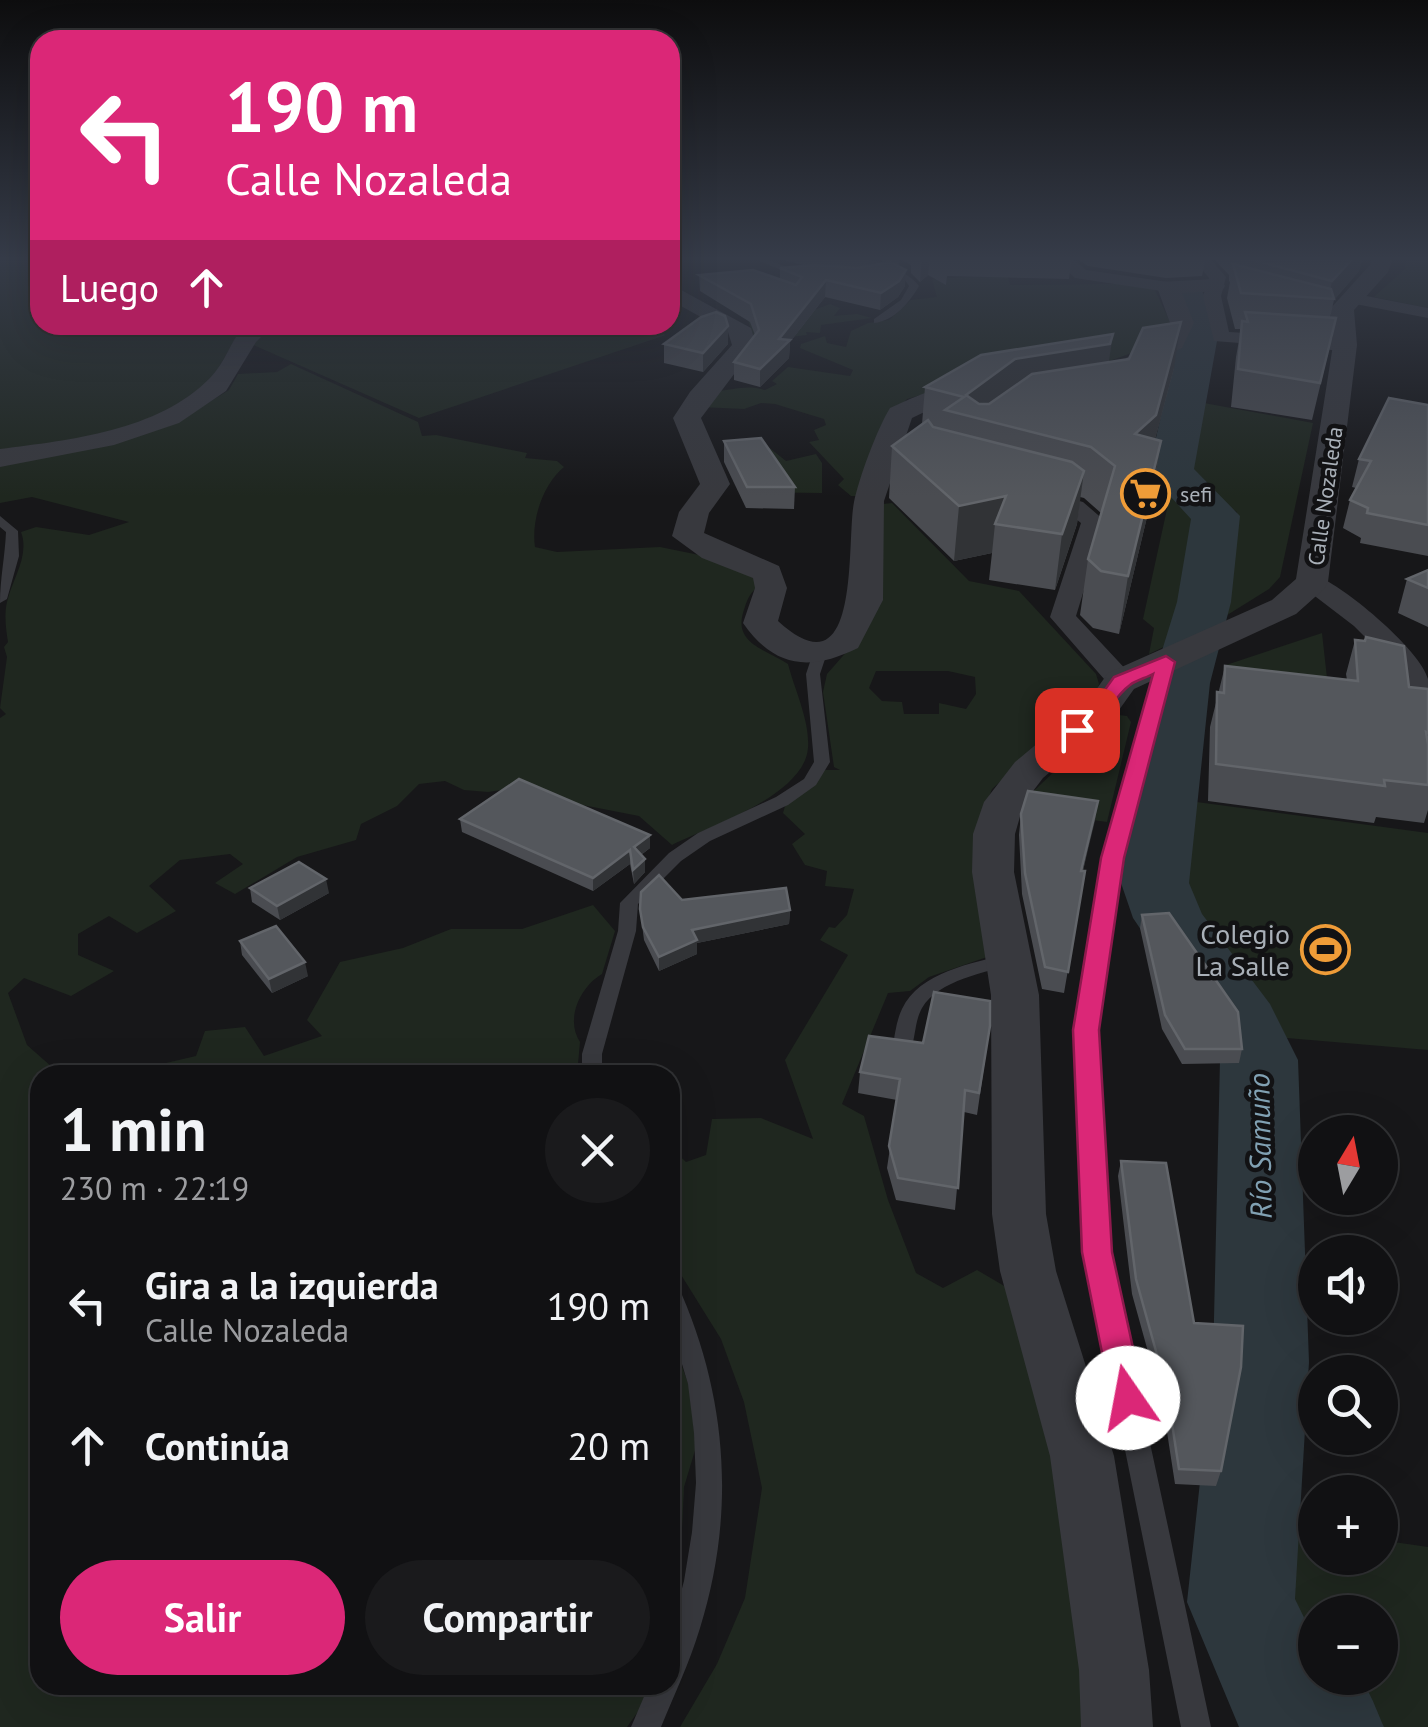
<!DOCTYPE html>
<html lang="es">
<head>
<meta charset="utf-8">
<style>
	:root { --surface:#111113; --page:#1a1a1c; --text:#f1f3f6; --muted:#9c9da0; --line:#303133; --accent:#db2777 }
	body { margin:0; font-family:"PT Sans",sans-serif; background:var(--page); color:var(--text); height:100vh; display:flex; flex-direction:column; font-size:38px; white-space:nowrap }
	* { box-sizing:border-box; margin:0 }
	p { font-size:32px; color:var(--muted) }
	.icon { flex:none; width:55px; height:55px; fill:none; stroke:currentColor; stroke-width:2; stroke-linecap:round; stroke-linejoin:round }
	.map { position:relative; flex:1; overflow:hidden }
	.details { position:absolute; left:30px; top:1065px; width:650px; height:630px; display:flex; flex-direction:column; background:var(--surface); border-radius:30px; box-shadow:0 10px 40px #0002,0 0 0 2px var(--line) }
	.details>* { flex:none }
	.banner { position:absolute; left:30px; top:30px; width:650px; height:305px; border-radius:30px; box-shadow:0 10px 40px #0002,0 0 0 2px var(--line); background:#db2777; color:#fff; overflow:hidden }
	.needle { width:65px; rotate:10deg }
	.tools { position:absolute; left:1298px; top:1115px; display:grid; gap:20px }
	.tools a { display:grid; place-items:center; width:100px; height:100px; border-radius:50%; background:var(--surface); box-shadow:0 10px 40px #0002,0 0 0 2px var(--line); font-size:50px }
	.pin { position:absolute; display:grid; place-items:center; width:85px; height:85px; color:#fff; margin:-42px; border-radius:20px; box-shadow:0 5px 15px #0006 }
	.me { position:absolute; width:110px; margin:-55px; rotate:348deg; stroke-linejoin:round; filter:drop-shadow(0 0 8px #0008) }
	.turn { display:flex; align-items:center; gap:35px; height:210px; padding:0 30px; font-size:45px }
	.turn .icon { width:130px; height:130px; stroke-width:2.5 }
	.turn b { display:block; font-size:70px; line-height:85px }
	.then { display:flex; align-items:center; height:95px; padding:0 30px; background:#0003; gap:20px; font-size:38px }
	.round { display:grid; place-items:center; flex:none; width:105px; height:105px; border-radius:52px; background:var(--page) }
	.head { display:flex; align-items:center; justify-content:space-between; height:170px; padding:0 30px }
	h1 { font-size:60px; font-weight:700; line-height:75px }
	.cta { display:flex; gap:20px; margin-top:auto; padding:20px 30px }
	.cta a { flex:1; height:115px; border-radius:60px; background:var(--accent); color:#fff; font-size:40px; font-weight:700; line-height:115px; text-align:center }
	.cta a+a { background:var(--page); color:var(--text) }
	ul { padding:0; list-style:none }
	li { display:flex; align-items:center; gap:30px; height:140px; padding:0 30px }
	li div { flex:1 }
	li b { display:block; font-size:38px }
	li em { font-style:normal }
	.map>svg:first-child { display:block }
</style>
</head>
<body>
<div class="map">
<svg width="1428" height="1727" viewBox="0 0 1428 1727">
	<rect width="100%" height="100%" fill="#171719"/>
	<g fill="#1f271f" fill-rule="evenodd">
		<path d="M0,256H40V325H247C230,342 224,364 208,382C166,430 60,443 0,453Z"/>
		<path d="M1407,256H1428V308L1374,297L1405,269Z"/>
		<path d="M986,276L1008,277L1010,285L1123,284L1154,288L1170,322L1169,331L1159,343L1093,367L948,387L907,399L881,433L860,496H851L838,485L844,479L809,442L819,440L814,430L826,425L824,419L775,404L761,403L744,409L700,407L713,391C733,391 745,384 765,390L777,384L772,381L788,367L850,376L853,370L800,348L801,344L825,336L827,343L846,347L851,331L868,323L889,320L911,300L937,297L932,279Z"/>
		<path d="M830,304L840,308L834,316L857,314L872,318L821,325L820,333L806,332L807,335L755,341L746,315L814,310Z"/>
		<path d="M275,325H639L666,335L419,418L249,343L262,329Z"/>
		<path d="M291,364L418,422L422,436L436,435L527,453L525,458L557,461L564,467C543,484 531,520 535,547L557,552L660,547L724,560L753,572L760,585C749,593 747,600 743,613C734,644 767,650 788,664C795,691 810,721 808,748C804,796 710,826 672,845L639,816L562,801L523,787L488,792L464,790L445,781L419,784L397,806L361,824L356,840L297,857L235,894L215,883L243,864L230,854L180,860L149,886L176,911L137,933L109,916L78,934V955L114,971L71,996L24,978L8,993L27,1045L61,1075H40V1685H657L627,1727H0V718L6,714L0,708L7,657L4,647L8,642C6,629 4,615 7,602C12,579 30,556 21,532L36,527L89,535L129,522L32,497L0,503V462L201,407L229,390L238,374L277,372Z"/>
		<path d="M1193,401L1313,423L1280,577L1269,589L1216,622L1237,512L1186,482L1178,469Z"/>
		<path d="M766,445L786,461L816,454L822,463V493L748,492Z"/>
		<path d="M1172,486L1214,512L1195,632L1149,654L1154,628L1143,619Z"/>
		<path d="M892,503L969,581L1019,591L1096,674L1099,684L1095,697L992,789L981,818L987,957L929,977L910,991L888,993L842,1104L864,1116L888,1200L916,1273L943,1288L977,1270L1028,1300L1046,1398L1094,1727H680L717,1664L745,1598L762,1488L744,1402L721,1339L670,1257V1147L686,1162L706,1155L712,1119L761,1118L813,1139L785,1060L848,955L820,940L829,927L835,928L847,915L854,889L825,886L827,871L805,865L792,844L805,834L783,813L786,803L821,770H840L834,767L823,692L827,674L856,641L883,504ZM876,671H948L975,677L976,694L966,709L939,703V714H904L902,702L882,701L869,688Z"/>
		<path d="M1322,633L1329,696L1223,695L1226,665Z"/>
		<path d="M1119,715L1127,716L1131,722L1107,822L1015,809L1084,743Z"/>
		<path d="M1189,801L1428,833V1050L1275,1037L1263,1008L1181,890Z"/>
		<path d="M593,905L615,931L602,974C580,987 565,1019 580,1042L577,1075H147L166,1063L196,1056L205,1031L245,1027L264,1056L322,1036L307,1020L340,962L403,948L451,929H522Z"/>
		<path d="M670,1333L689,1386L696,1447L684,1487L676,1657L670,1666Z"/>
		<path d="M1275,1525L1315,1530V1558H1380V1540L1428,1547V1727H1250L1257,1676L1294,1656C1276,1613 1243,1567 1275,1525ZM1315,1612H1380V1678H1315Z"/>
	</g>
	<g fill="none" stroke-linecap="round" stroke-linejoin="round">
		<path fill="#2d373d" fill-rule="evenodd" d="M1187,283L1200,286L1219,330L1194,469L1240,516L1231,602L1210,683L1189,883L1202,914L1270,1004L1298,1060L1309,1362L1295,1599L1315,1640V1678C1369,1678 1363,1678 1384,1727H1239L1187,1602L1213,1362L1220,1060L1206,1026L1133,918L1121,883L1152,683L1177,602L1191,519L1148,472L1181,330L1169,294L1174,286Z"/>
		<g fill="#38393e" fill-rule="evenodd">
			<path d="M748,256H759L806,275L798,277Z"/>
			<path d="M843,256C864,255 906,268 919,286C909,303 894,321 874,323V319L901,300L909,286L905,280Z"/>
			<path d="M0,516L18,531L19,556L7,599L0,603C0,579 5,556 6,532L0,527Z"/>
			<path d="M820,649L827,653L820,674L830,762L816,785L788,805L710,841L681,861L638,904L636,931L602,1054V1075H582V1054L618,931L620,903L669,853L698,833L776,797L804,779L814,762L806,674L813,653Z"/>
			<path d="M1166,658L1173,662L1122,858L1096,1030L1109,1252L1211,1727H1181L1085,1252L1076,1030L1104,858L1159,662Z"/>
			<path d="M1008,954L1015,956L1017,960L1015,964C987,972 938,980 922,1008C914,1022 916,1040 909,1054H895L892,1049C895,1036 896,1021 902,1009C919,972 973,963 1008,954Z"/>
			<path d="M670,1286L678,1288L682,1295C728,1402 735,1516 700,1628C689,1664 675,1693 661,1727H631L649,1685H670V1633L684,1581L692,1532L696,1483L694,1433L688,1384L670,1324Z"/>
		</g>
		<g fill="#38393e" fill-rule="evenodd">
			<path d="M1052,256H1069L1086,270L1168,282L1177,287L1168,292L1075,278Z"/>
			<path d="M1191,256H1208L1226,277L1221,296L1229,332L1345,339L1354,345L1345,351L1214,341L1203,296L1209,278Z"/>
			<path d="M1351,293L1428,308V318L1345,302V294Z"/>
			<path d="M1036,489L1083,502L1105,521L1076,616L1131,675L1135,681L1131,687H1111L1050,617L1081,523L1067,512L1028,501L1025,496L1028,491Z"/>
			<path d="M1312,574C1340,582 1421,650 1428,679C1428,688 1428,701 1428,710L1418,708L1383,655L1354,626L1303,587L1299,582Z"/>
		</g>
		<g fill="#38393e" fill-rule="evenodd">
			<path d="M1373,256H1394L1388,272L1354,310L1357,345L1328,582L1324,589L1296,614L1134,689L1114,717L1043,778L1024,803L1015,834L1014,872L1039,995L1046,1214L1056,1271L1114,1456L1149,1670L1153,1727H1081L1079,1670L1050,1456L1000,1271L992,1214L991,995L972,872L973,834L984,802L1015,762L1088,701L1108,673L1272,600L1296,579L1333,345L1330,309L1370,265Z"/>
			<path d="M1214,279L1222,281L1225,286L1222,291L1182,293L1194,323L1182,348L1147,363H1129L1126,358L1163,338L1170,323L1157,287L1160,282Z"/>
			<path d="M670,284L751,328L756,345L701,418L730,484L709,513L704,533L779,566L787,588L778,621C862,698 846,542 854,502C859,478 877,429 890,408C913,397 974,369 994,390L990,396L941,404L912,418L884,501L883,600L858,648C811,671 775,669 743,623L755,588L753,578L702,558L672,536L679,512L700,484L673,418L690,392L732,345L728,332L670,300Z"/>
			<path d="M273,325L256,342L226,391L179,423L114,445L0,467V449C70,440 158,431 210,378C225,363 230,342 244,326Z"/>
		</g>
	</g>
	<g fill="#4a4c51" fill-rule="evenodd">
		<path d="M768,256H948V262V256H1072L1069,279L947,276L946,285L928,275L920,282L911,273V265L900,259L899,266L905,286L898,297L880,310L825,297L790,342L789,358L760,387L734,380V362L755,335L750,322L700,291L699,275L780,280V268L807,266ZM868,257L886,262L868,266Z"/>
		<path d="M1073,256H1206L1202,276L1166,278L1088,266Z"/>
		<path d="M1211,256H1363L1359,271L1334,300L1330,318L1328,353L1312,420L1231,407L1236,357L1241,329H1235L1227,298L1230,282L1229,281V275Z"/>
		<path d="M664,344H728L703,372L664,363Z"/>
		<path d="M1109,362L1174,368L1155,439L1161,441L1153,492L1119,634L1093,628L1080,615L1088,559L1101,513L1084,498L1080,497L1077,524L1055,590L989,580L992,553L954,561L889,498L892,446L922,424L925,387Z"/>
		<path d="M1428,405V556L1360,543L1361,538L1343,528L1350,500L1356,488L1352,487L1359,459Z"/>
		<path d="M724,441L795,487L794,509L746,508L724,462Z"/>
		<path d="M1428,570V627L1398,613L1407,579Z"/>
		<path d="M1366,637L1409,687L1428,689V810L1424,823L1376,817L1374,823L1208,801L1210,727L1225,666L1347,680L1346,674L1355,640L1365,641Z"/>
		<path d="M1098,801L1083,871H1085L1064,993L1042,989L1022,894L1019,835L1021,814Z"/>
		<path d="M460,819L650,848L641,855L645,859V872L634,884L630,864L593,891L462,832Z"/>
		<path d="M250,888L329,893L280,920L252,902Z"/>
		<path d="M682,900L790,910L789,924L697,943V954L659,971L644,940L640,909Z"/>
		<path d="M1142,915L1242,1049L1239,1063L1182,1064L1162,1029L1140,928Z"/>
		<path d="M240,941L308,976L272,993L242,955Z"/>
		<path d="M990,1026L977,1115L964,1112L955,1210L896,1200L887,1168L897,1100L858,1093L860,1072L923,1043Z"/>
		<path d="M1121,1161L1221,1471L1216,1486L1175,1484L1163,1406L1132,1294L1118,1176Z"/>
	</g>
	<g fill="#313336">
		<path d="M922,256H930L928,275L920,282Z"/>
		<path d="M1355,256H1363L1359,271L1334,300V299L1329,298L1332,281Z"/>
		<path d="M906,270L905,286L898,297L880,310L881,293Z"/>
		<path d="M826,280L825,297L790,342L789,358L760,387V369L779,339Z"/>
		<path d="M1181,322L1174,368L1148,465L1135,434Z"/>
		<path d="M728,326V344L703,372V353Z"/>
		<path d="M1113,334L1106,381L991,421L966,395L1015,359Z"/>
		<path d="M1161,441L1153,492L1119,634L1128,576Z"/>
		<path d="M1084,471L1077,524L1055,590L1062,534Z"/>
		<path d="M1006,496L995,524L992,553L954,561L959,506Z"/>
		<path d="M1098,801L1095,821L1078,891L1081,871Z"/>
		<path d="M650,835V848L634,860V847Z"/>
		<path d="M630,850V864L593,891V878Z"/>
		<path d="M645,859V872L634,884L633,870Z"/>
		<path d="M326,879L329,893L280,920L277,906Z"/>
		<path d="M790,910L789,924L697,943V954L659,971V957L692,930Z"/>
		<path d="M305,962L308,976L272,993L269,979Z"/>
	</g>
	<g fill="#54575c" stroke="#62656a" stroke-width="2.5">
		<path d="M1238,256H1355L1332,281Z"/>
		<path d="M890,262L906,270L899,281L881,293L826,280L779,339L790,340L760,369L734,362L759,330L751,304L699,275L753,270L796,285L802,277L780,268L815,265L857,268Z"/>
		<path d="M1233,264L1331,289L1334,299L1241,293Z"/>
		<path d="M716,312L725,316L728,326L703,353L664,344L701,317Z"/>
		<path d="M1245,312L1336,318L1320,383L1238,369L1242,321L1248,322Z"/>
		<path d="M1181,322L1156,415L1135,434L1161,441L1128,576L1101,571L1088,559L1115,466L1091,447L945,410L964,397L925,387L981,355L1113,334L1110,344L1015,359L966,395L979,404H989L1032,374L1129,359L1143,328Z"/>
		<path d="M1389,398L1428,405V525L1367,513L1368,508L1350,500L1371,461L1359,459Z"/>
		<path d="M928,420L933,427L1072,462L1084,471L1062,534L995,524L1006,496L959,506L892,446Z"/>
		<path d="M761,438L795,487H747L724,441Z"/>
		<path d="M1428,570V588L1407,579Z"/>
		<path d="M1366,637L1404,646L1409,687L1428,689V733L1426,732L1428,744V785L1384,780L1385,786L1216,764L1217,692L1224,693L1225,666L1358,681L1355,640L1365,641Z"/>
		<path d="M519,779L650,835L634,847L645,859L633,870L630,850L593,878L460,819Z"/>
		<path d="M1028,791L1098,801L1081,871H1085L1068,972L1045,967L1025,873L1021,814Z"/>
		<path d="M299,862L326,879L277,906L250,888Z"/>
		<path d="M659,875L682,900L786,888L790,910L692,930L697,940L659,957L643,927L640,909L641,892Z"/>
		<path d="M1169,913L1238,1012L1242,1049H1185L1165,1015L1142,915Z"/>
		<path d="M276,926L305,962L269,979L240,941Z"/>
		<path d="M934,992L990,1001V1026L979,1093L965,1090L958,1188L898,1178L889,1146L900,1079L860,1072L869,1036L923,1043Z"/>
		<path d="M1121,1161L1166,1163L1194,1323L1243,1326L1241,1367L1221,1471L1179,1469L1167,1391L1136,1279Z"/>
	</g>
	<linearGradient id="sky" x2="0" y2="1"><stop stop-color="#0d0d0e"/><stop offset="0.52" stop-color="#363c49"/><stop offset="1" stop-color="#363c49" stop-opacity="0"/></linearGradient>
	<rect width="1428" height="497" fill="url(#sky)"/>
	<path fill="#db2777" stroke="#8e194d" stroke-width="2.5" d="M1166,656L1175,662L1124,858L1099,1030L1112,1252L1144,1398L1139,1408L1128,1412L1116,1408L1111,1398L1082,1252L1073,1030L1101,858L1153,674C1146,678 1136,680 1130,685C1110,699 1104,728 1077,736L1067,730L1094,705L1114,677Z"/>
	<defs>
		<symbol id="supermarket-ring" viewBox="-11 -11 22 22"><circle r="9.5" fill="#121214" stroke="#ef9c38" stroke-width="1.5"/><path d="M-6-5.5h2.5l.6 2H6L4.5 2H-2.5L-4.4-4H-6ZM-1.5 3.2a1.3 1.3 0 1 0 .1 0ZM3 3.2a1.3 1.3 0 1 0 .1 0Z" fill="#ef9c38"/></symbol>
		<symbol id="stadium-ring" viewBox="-11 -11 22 22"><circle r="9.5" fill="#121214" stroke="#ef9c38" stroke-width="1.5"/><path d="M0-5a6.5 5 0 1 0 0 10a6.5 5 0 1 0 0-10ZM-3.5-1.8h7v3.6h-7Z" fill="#ef9c38"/></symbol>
	</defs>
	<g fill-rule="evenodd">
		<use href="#supermarket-ring" x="1118" y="466" width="55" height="55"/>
		<use href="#stadium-ring" x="1298" y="922" width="55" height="55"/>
	</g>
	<g text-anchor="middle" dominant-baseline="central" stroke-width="9" stroke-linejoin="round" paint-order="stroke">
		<g font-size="22" fill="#a9b0b8" stroke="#121214" text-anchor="start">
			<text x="1180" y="494">sefi</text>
		</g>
		<g font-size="22" fill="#a9b0b8" stroke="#121214">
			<text transform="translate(1325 496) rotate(-82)">Calle Nozaleda</text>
		</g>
		<g font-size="28" fill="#a9b0b8" stroke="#121214" text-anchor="end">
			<text x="1290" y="933">Colegio<tspan x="1290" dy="32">La Salle</tspan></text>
		</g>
		<g font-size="30" font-style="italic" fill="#81a1b3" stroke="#121214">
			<text transform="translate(1259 1146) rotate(-91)">Río Samuño</text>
		</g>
	</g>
</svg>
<div class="tools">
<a><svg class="needle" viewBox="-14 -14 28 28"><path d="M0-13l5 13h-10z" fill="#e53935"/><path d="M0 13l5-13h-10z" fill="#9c9da0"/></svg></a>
<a><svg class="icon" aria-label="sound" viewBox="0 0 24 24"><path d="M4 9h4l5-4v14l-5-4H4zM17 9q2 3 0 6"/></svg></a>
<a><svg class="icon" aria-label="search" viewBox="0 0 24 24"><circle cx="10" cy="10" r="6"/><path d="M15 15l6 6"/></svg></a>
<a>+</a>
<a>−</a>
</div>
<div class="pin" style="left:1077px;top:730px;background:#d93025"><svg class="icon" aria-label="arrive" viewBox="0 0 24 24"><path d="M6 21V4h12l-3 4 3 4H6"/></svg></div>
<svg class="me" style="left:1128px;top:1398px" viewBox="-20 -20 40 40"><circle r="19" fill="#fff"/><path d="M0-13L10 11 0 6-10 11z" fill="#db2777"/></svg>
<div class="banner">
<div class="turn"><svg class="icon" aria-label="left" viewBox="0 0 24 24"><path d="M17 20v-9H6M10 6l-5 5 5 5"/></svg><div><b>190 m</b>Calle Nozaleda</div></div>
<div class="then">Luego<svg class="icon" aria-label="ahead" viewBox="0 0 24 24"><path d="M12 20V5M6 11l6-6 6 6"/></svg></div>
</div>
<section class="details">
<div class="head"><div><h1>1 min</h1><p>230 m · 22:19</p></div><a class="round"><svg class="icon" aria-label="close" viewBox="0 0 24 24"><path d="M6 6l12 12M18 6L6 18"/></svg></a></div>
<ul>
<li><svg class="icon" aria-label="left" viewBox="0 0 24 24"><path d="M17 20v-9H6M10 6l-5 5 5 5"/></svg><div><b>Gira a la izquierda</b><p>Calle Nozaleda</p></div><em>190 m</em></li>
<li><svg class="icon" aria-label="ahead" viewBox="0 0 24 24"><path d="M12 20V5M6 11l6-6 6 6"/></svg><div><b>Continúa</b></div><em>20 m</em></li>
</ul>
<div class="cta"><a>Salir</a><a>Compartir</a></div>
</section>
</div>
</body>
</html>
